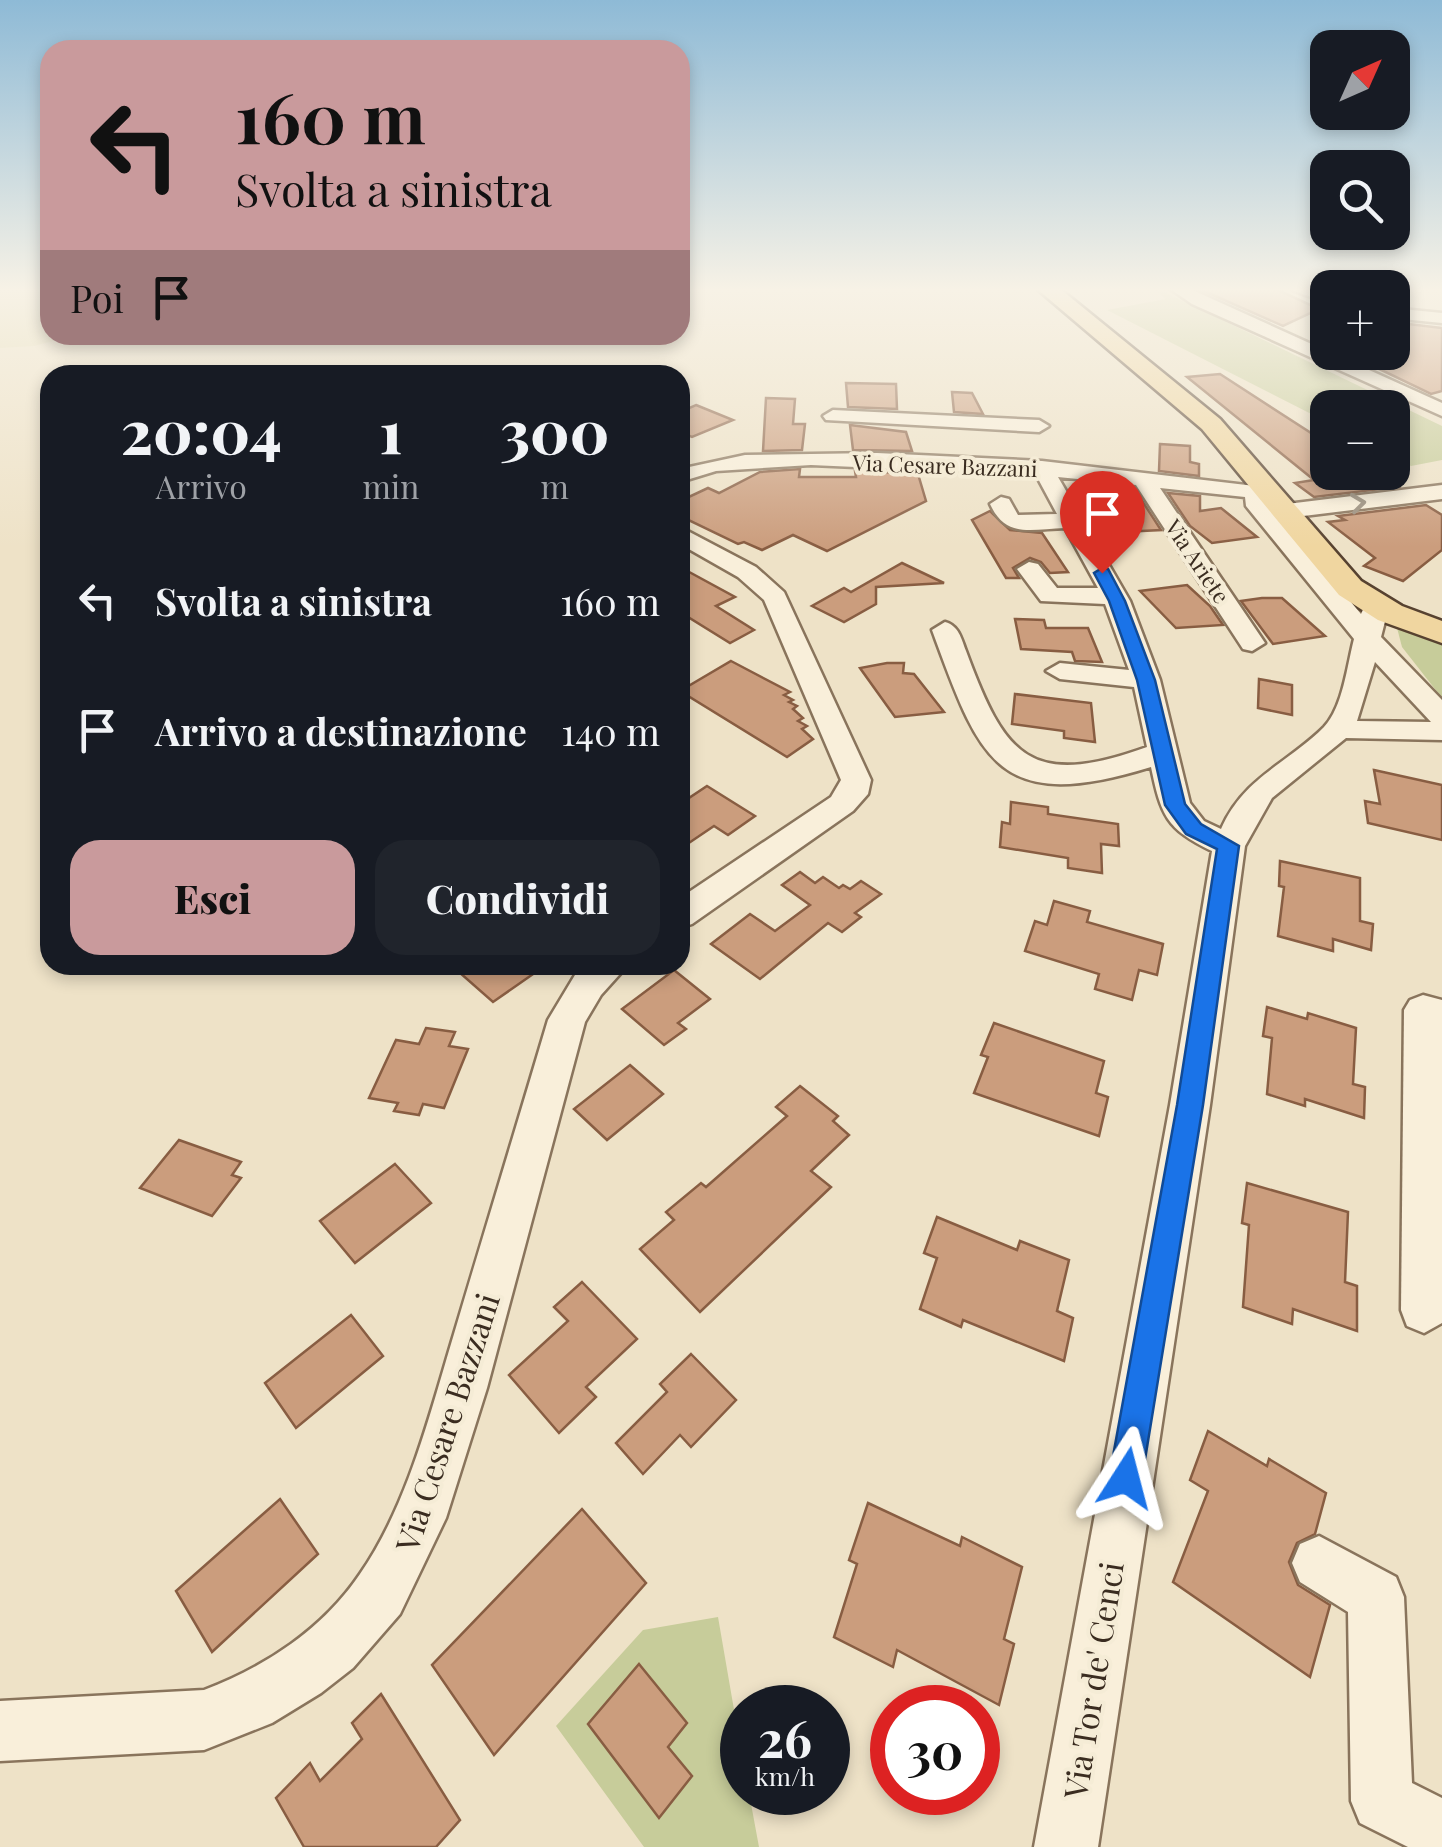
<!DOCTYPE html>
<html lang="it">
<head>
<meta charset="utf-8">
<style>
	:root { --surface:#171b24; --page:#20242c; --text:#f1f3f6; --muted:#9ea1a6; --accent:#c99a9c }
	body { margin:0; font-family:"Playfair Display",serif; background:var(--page); color:var(--text); height:100vh; display:flex; flex-direction:column; font-size:38px; white-space:nowrap }
	* { box-sizing:border-box; margin:0 }
	p { font-size:32px; color:var(--muted) }
	.icon { flex:none; width:55px; height:55px; fill:none; stroke:currentColor; stroke-width:2; stroke-linecap:round; stroke-linejoin:round }
	.map { position:relative; flex:1; overflow:hidden }
	.details { position:absolute; left:40px; top:365px; width:650px; height:610px; display:flex; flex-direction:column; background:var(--surface); border-radius:30px; box-shadow:0 5px 15px #0003 }
	.details>* { flex:none }
	.guide { position:absolute; left:40px; top:40px; width:650px; height:305px; border-radius:30px; box-shadow:0 5px 15px #0003; background:#c99a9c; color:#111; overflow:hidden }
	.needle { width:65px; rotate:45deg }
	.buttons { position:absolute; left:1310px; top:30px; display:grid; gap:20px }
	.buttons a { display:grid; place-items:center; width:100px; height:100px; border-radius:20px; background:var(--surface); box-shadow:0 5px 15px #0003; font-size:50px }
	.speed { position:absolute; left:720px; top:1685px; display:flex; gap:20px; font-size:50px; font-weight:700; text-align:center }
	.speed>* { display:grid; place-content:center; width:130px; height:130px; border-radius:50%; background:var(--surface); box-shadow:0 5px 15px #0003; line-height:1 }
	.speed small { font-size:25px; font-weight:400 }
	.speed .limit { border:15px solid #d22; background:#fff; color:#111 }
	.pin { position:absolute; display:grid; place-items:center; width:85px; height:85px; color:#fff; margin:-102px -42px; border-radius:50% 50% 50% 0; rotate:-45deg; box-shadow:0 0 10px #0007 }
	.pin .icon { rotate:45deg }
	.me { position:absolute; width:110px; margin:-55px; rotate:9deg; stroke-linejoin:round; filter:drop-shadow(0 0 8px #0008) }
	.turn { display:flex; align-items:center; gap:35px; height:210px; padding:0 30px; font-size:45px }
	.turn .icon { width:130px; height:130px; stroke-width:2.5 }
	.turn b { display:block; font-size:70px; line-height:85px }
	.then { display:flex; align-items:center; height:95px; padding:0 30px; background:#0003; gap:20px; font-size:38px }
	.eta { display:flex; justify-content:space-evenly; align-items:center; height:170px; text-align:center }
	.eta b { font-size:60px; font-weight:800; line-height:70px }
	.button { display:flex; gap:20px; margin-top:auto; padding:20px 30px }
	.button a { flex:1; height:115px; border-radius:30px; background:var(--accent); color:#111; font-size:40px; font-weight:800; line-height:115px; text-align:center }
	.button a+a { background:var(--page); color:var(--text) }
	ul { padding:0; list-style:none }
	li { display:flex; align-items:center; gap:30px; height:130px; padding:0 30px }
	li div { flex:1 }
	li b { display:block; font-size:38px }
	li em { font-style:normal }
	.map>svg:first-child { display:block }
</style>
</head>
<body>
<div class="map">
<svg width="1442" height="1847" viewBox="0 0 1442 1847">
	<rect width="100%" height="100%" fill="#eee2c7"/>
	<path fill="#e4dbb4" d="M0,288H50V335H76L34,346L0,348Z"/>
	<g fill="#c7cc9a">
		<path d="M1162,291L1442,426V460L1411,466L1393,456L1392,408H1328L1327,422L1107,310L1166,299L1158,292Z"/>
		<path d="M1396,624L1442,640V698L1402,647Z"/>
		<path d="M718,1617L742,1756V1792L749,1793L759,1847H644L556,1726L643,1630Z"/>
	</g>
	<g fill="#cb9d7d" stroke="#885d42" stroke-width="2.5">
		<path d="M1197,288H1274L1319,309L1283,326Z"/>
		<path d="M1392,322L1442,328V391L1431,394L1344,352H1392Z"/>
		<path d="M1220,374L1328,444V479L1381,476L1398,487L1314,497L1295,483L1314,480L1187,377Z"/>
		<path d="M846,383L896,384L897,409L848,407Z"/>
		<path d="M952,392L972,393L983,414L954,412Z"/>
		<path d="M766,398L795,399L793,424H805L802,450L763,451Z"/>
		<path d="M696,405L733,420L692,437L680,432V412Z"/>
		<path d="M850,425L906,432L912,451L853,450Z"/>
		<path d="M1160,444L1190,446V462L1199,464V476L1159,471Z"/>
		<path d="M800,469L799,477H856L855,471L918,474L926,501L827,551L793,535L762,550L744,542L738,544L680,516V501L708,488L719,493L760,472Z"/>
		<path d="M1168,493L1200,496V511L1221,508L1257,537L1212,543L1190,526Z"/>
		<path d="M1139,496L1161,530L1121,532L1088,504Z"/>
		<path d="M1426,505L1442,515V550L1403,581L1364,566L1375,558L1328,522L1345,520L1338,516Z"/>
		<path d="M990,511L1010,530L1042,533L1068,572L1050,573L1041,562L1030,558L1013,568L1019,578H1006L972,520Z"/>
		<path d="M902,563L944,583L876,587V604L844,622L812,606L844,588L851,592Z"/>
		<path d="M680,567L735,597L716,606L754,630L730,643L680,612Z"/>
		<path d="M1187,585L1210,606L1223,625L1176,628L1140,591Z"/>
		<path d="M1262,598H1282L1325,636L1273,644L1241,601Z"/>
		<path d="M1015,619L1044,620L1046,628H1088L1102,662L1075,661L1072,652L1021,649Z"/>
		<path d="M731,661L790,692L784,695L793,700L789,702L797,706L793,709L803,718L798,721L807,726L802,729L813,739L787,757L680,691Z"/>
		<path d="M887,663H904L903,673L914,674L944,712L895,717L860,668Z"/>
		<path d="M1259,679L1292,685V715L1258,708Z"/>
		<path d="M1015,694L1091,703L1095,742L1064,738V731L1012,724Z"/>
		<path d="M1374,770L1442,785V840L1368,823L1365,801L1380,804Z"/>
		<path d="M707,786L755,816L728,835L714,826L680,849V804Z"/>
		<path d="M1011,802L1048,807V814L1118,824L1119,846L1101,844L1102,873L1068,868V858L1000,847L1002,822L1010,824Z"/>
		<path d="M1280,861L1360,878V921L1373,924L1371,950L1333,939V951L1278,936L1284,887L1279,886Z"/>
		<path d="M800,872L815,883L823,877L839,888L843,885L850,889L861,881L881,894L855,913L861,917L842,932L828,923L760,979L711,944L750,914L775,931L810,905L782,885Z"/>
		<path d="M1054,901L1090,911L1087,922L1163,944L1157,975L1139,970L1132,1000L1095,989L1099,974L1025,951L1035,921L1047,925Z"/>
		<path d="M451,965H546L493,1002Z"/>
		<path d="M674,970L710,999L678,1023L686,1029L664,1045L622,1009Z"/>
		<path d="M1267,1007L1307,1019L1308,1013L1356,1028L1353,1084L1365,1087L1364,1118L1305,1099V1106L1267,1094L1272,1038L1263,1036Z"/>
		<path d="M994,1023L1104,1061L1096,1093L1108,1097L1099,1136L974,1093L988,1057L981,1055Z"/>
		<path d="M426,1028L455,1032L449,1046L468,1049L444,1108L423,1104L419,1115L394,1111L398,1103L369,1098L396,1040L419,1044Z"/>
		<path d="M630,1065L663,1094L607,1140L574,1109Z"/>
		<path d="M800,1086L838,1116L833,1121L849,1135L811,1171L831,1187L700,1312L640,1249L674,1220L666,1212L701,1183L706,1187L787,1116L776,1107Z"/>
		<path d="M179,1140L241,1162L232,1175L241,1178L212,1216L140,1188Z"/>
		<path d="M395,1164L431,1203L355,1263L320,1221Z"/>
		<path d="M1247,1183L1348,1212L1345,1282L1357,1286V1331L1293,1309L1292,1324L1243,1307L1249,1225L1242,1223Z"/>
		<path d="M937,1217L1017,1250L1020,1241L1069,1260L1057,1311L1073,1318L1064,1361L963,1320L961,1327L920,1309L937,1258L924,1253Z"/>
		<path d="M582,1282L637,1339L586,1387L596,1397L559,1433L509,1375L568,1321L554,1307Z"/>
		<path d="M351,1315L383,1356L296,1428L265,1383Z"/>
		<path d="M691,1354L736,1400L691,1447L680,1435L643,1474L616,1443L667,1392L660,1384Z"/>
		<path d="M1208,1431L1267,1466L1269,1459L1326,1493L1315,1534L1297,1543L1289,1562L1298,1585L1330,1605L1310,1677L1173,1582L1208,1491L1190,1480Z"/>
		<path d="M280,1499L318,1554L212,1652L176,1591Z"/>
		<path d="M868,1503L960,1546L962,1537L1022,1567L1004,1639L1014,1644L999,1705L897,1650L893,1667L834,1637L857,1564L849,1560Z"/>
		<path d="M582,1509L646,1583L494,1755L432,1665Z"/>
		<path d="M639,1664L687,1723L668,1747L692,1776L659,1818L588,1724Z"/>
		<path d="M381,1694L460,1820L436,1847H304L276,1798L310,1763L320,1781L362,1739L352,1723Z"/>
	</g>
	<g fill="none" stroke-linecap="round" stroke-linejoin="round">
		<defs>
			<g id="minor">
				<path d="M1169,288H1188L1442,403V416L1192,304Z"/>
				<path d="M1292,288L1328,292V303L1294,291Z"/>
				<path d="M1392,308L1442,313V323L1392,318Z"/>
				<path d="M833,410L1039,420L1049,426L1039,432L826,420L823,416Z"/>
				<path d="M877,453L1042,461L1280,489L1283,494L1280,499L1265,500L1361,614L1367,601H1385L1389,606L1381,637L1442,700V740L1346,738L1272,798L1245,846L1210,1105L1098,1847H1034L1170,1105L1212,851C1166,829 1161,815 1151,767C996,815 980,760 932,630L945,622C959,626 961,638 966,651C1005,757 1030,789 1147,747L1134,687L1060,679L1046,671L1060,663L1129,670L1105,604L1041,601L1017,569L1029,562L1038,564L1057,588H1098L1065,528C1031,529 1006,539 990,504L1001,497L1009,499L1018,515L1057,514L1036,475L811,465L716,471L680,482V469L745,455ZM1058,477L1136,485L1243,649L1252,651L1265,643L1160,488L1245,497L1246,506L1354,639C1347,666 1343,707 1324,727C1287,764 1244,777 1221,829L1204,821L1190,803L1160,680L1130,601ZM1375,662L1431,722L1357,721Z"/>
				<path d="M1442,485V499L1287,518L1276,511L1287,504Z"/>
				<path d="M680,527L756,567L784,592L871,780L868,794L853,811L692,924L680,928V898L831,797L841,780L764,600L738,577L680,544Z"/>
				<path d="M586,965H628L601,995L585,1022L487,1388L446,1518L400,1614L353,1668L321,1693L272,1723L204,1750L0,1761V1701L204,1690C265,1667 323,1629 360,1574C408,1505 430,1413 454,1334C485,1229 517,1125 548,1020L575,975Z"/>
				<path d="M1423,995L1442,1000V1323L1424,1333L1407,1326L1401,1310L1404,1010L1410,1000Z"/>
				<path d="M1319,1536L1396,1577L1404,1597L1412,1783L1442,1798V1847H1408L1360,1823L1351,1801L1348,1612L1300,1582L1292,1563L1300,1544Z"/>
			</g>
			<path id="major" d="M1036,288H1059L1220,419L1361,581L1402,606L1442,621V643L1378,620L1339,595L1202,429Z"/>
		</defs>
		<use href="#minor" stroke="#89745c" stroke-width="5"/>
		<use href="#major" stroke="#574230" stroke-width="5"/>
		<use href="#minor" fill="#f9efda" fill-rule="evenodd"/>
		<use href="#major" fill="#f0d6a0" fill-rule="evenodd"/>
	</g>
	<defs><path id="oneway-chevron" d="M-2-3.5L2.5 0L-2 3.5" fill="none" stroke-width="1.6" stroke-linecap="round" stroke-linejoin="round" transform="scale(2.5)"/></defs>
	<use stroke="#9a8e7d" href="#oneway-chevron" transform="translate(1358 503) rotate(-7)"/>
	<linearGradient id="sky" x2="0" y2="1"><stop stop-color="#8ebad6"/><stop offset="0.53" stop-color="#f7f2e6"/><stop offset="1" stop-color="#f7f2e6" stop-opacity="0"/></linearGradient>
	<rect width="1442" height="547" fill="url(#sky)"/>
	<path fill="#1a73e8" stroke="#114b97" stroke-width="2.5" d="M1102,568L1108,569L1125,601L1155,680L1185,804L1201,824L1239,846L1203,1105L1142,1478L1137,1490L1126,1495L1114,1490L1109,1478L1177,1105L1217,849L1186,834L1165,805L1137,680L1109,601L1094,573Z"/>
	<g text-anchor="middle" dominant-baseline="central" stroke-width="8" stroke-linejoin="round" paint-order="stroke">
		<g font-size="22" fill="#3a2c20" stroke="#f5ecd6">
			<text transform="translate(945 465) rotate(2)">Via Cesare Bazzani</text>
			<text transform="translate(1198 561) rotate(56)">Via Ariete</text>
		</g>
		<g font-size="32" fill="#3a2c20" stroke="#f5ecd6">
			<text transform="translate(446 1422) rotate(-72)">Via Cesare Bazzani</text>
			<text transform="translate(1092 1680) rotate(-81)">Via Tor de' Cenci</text>
		</g>
	</g>
</svg>
<div class="buttons">
<a><svg class="needle" viewBox="-14 -14 28 28"><path d="M0-13l5 13h-10z" fill="#e53935"/><path d="M0 13l5-13h-10z" fill="#9ea1a6"/></svg></a>
<a><svg class="icon" aria-label="search" viewBox="0 0 24 24"><circle cx="10" cy="10" r="6"/><path d="M15 15l6 6"/></svg></a>
<a>+</a>
<a>−</a>
</div>
<div class="speed"><div>26<small>km/h</small></div><div class="limit">30</div></div>
<div class="pin" style="left:1102px;top:573px;background:#d93025"><svg class="icon" aria-label="arrive" viewBox="0 0 24 24"><path d="M6 21V4h12l-3 4 3 4H6"/></svg></div>
<svg class="me" style="left:1126px;top:1478px" viewBox="-20 -20 40 40"><path d="M0-17L14 15 0 8-14 15z" fill="#1a73e8" stroke="#fff" stroke-width="4"/></svg>
<div class="guide">
<div class="turn"><svg class="icon" aria-label="left" viewBox="0 0 24 24"><path d="M17 20v-9H6M10 6l-5 5 5 5"/></svg><div><b>160 m</b>Svolta a sinistra</div></div>
<div class="then">Poi<svg class="icon" aria-label="arrive" viewBox="0 0 24 24"><path d="M6 21V4h12l-3 4 3 4H6"/></svg></div>
</div>
<section class="details">
<div class="eta">
<div><b>20:04</b><p>Arrivo</p></div>
<div><b>1</b><p>min</p></div>
<div><b>300</b><p>m</p></div>
</div>
<ul>
<li><svg class="icon" aria-label="left" viewBox="0 0 24 24"><path d="M17 20v-9H6M10 6l-5 5 5 5"/></svg><div><b>Svolta a sinistra</b></div><em>160 m</em></li>
<li><svg class="icon" aria-label="arrive" viewBox="0 0 24 24"><path d="M6 21V4h12l-3 4 3 4H6"/></svg><div><b>Arrivo a destinazione</b></div><em>140 m</em></li>
</ul>
<div class="button"><a>Esci</a><a>Condividi</a></div>
</section>
</div>
</body>
</html>
